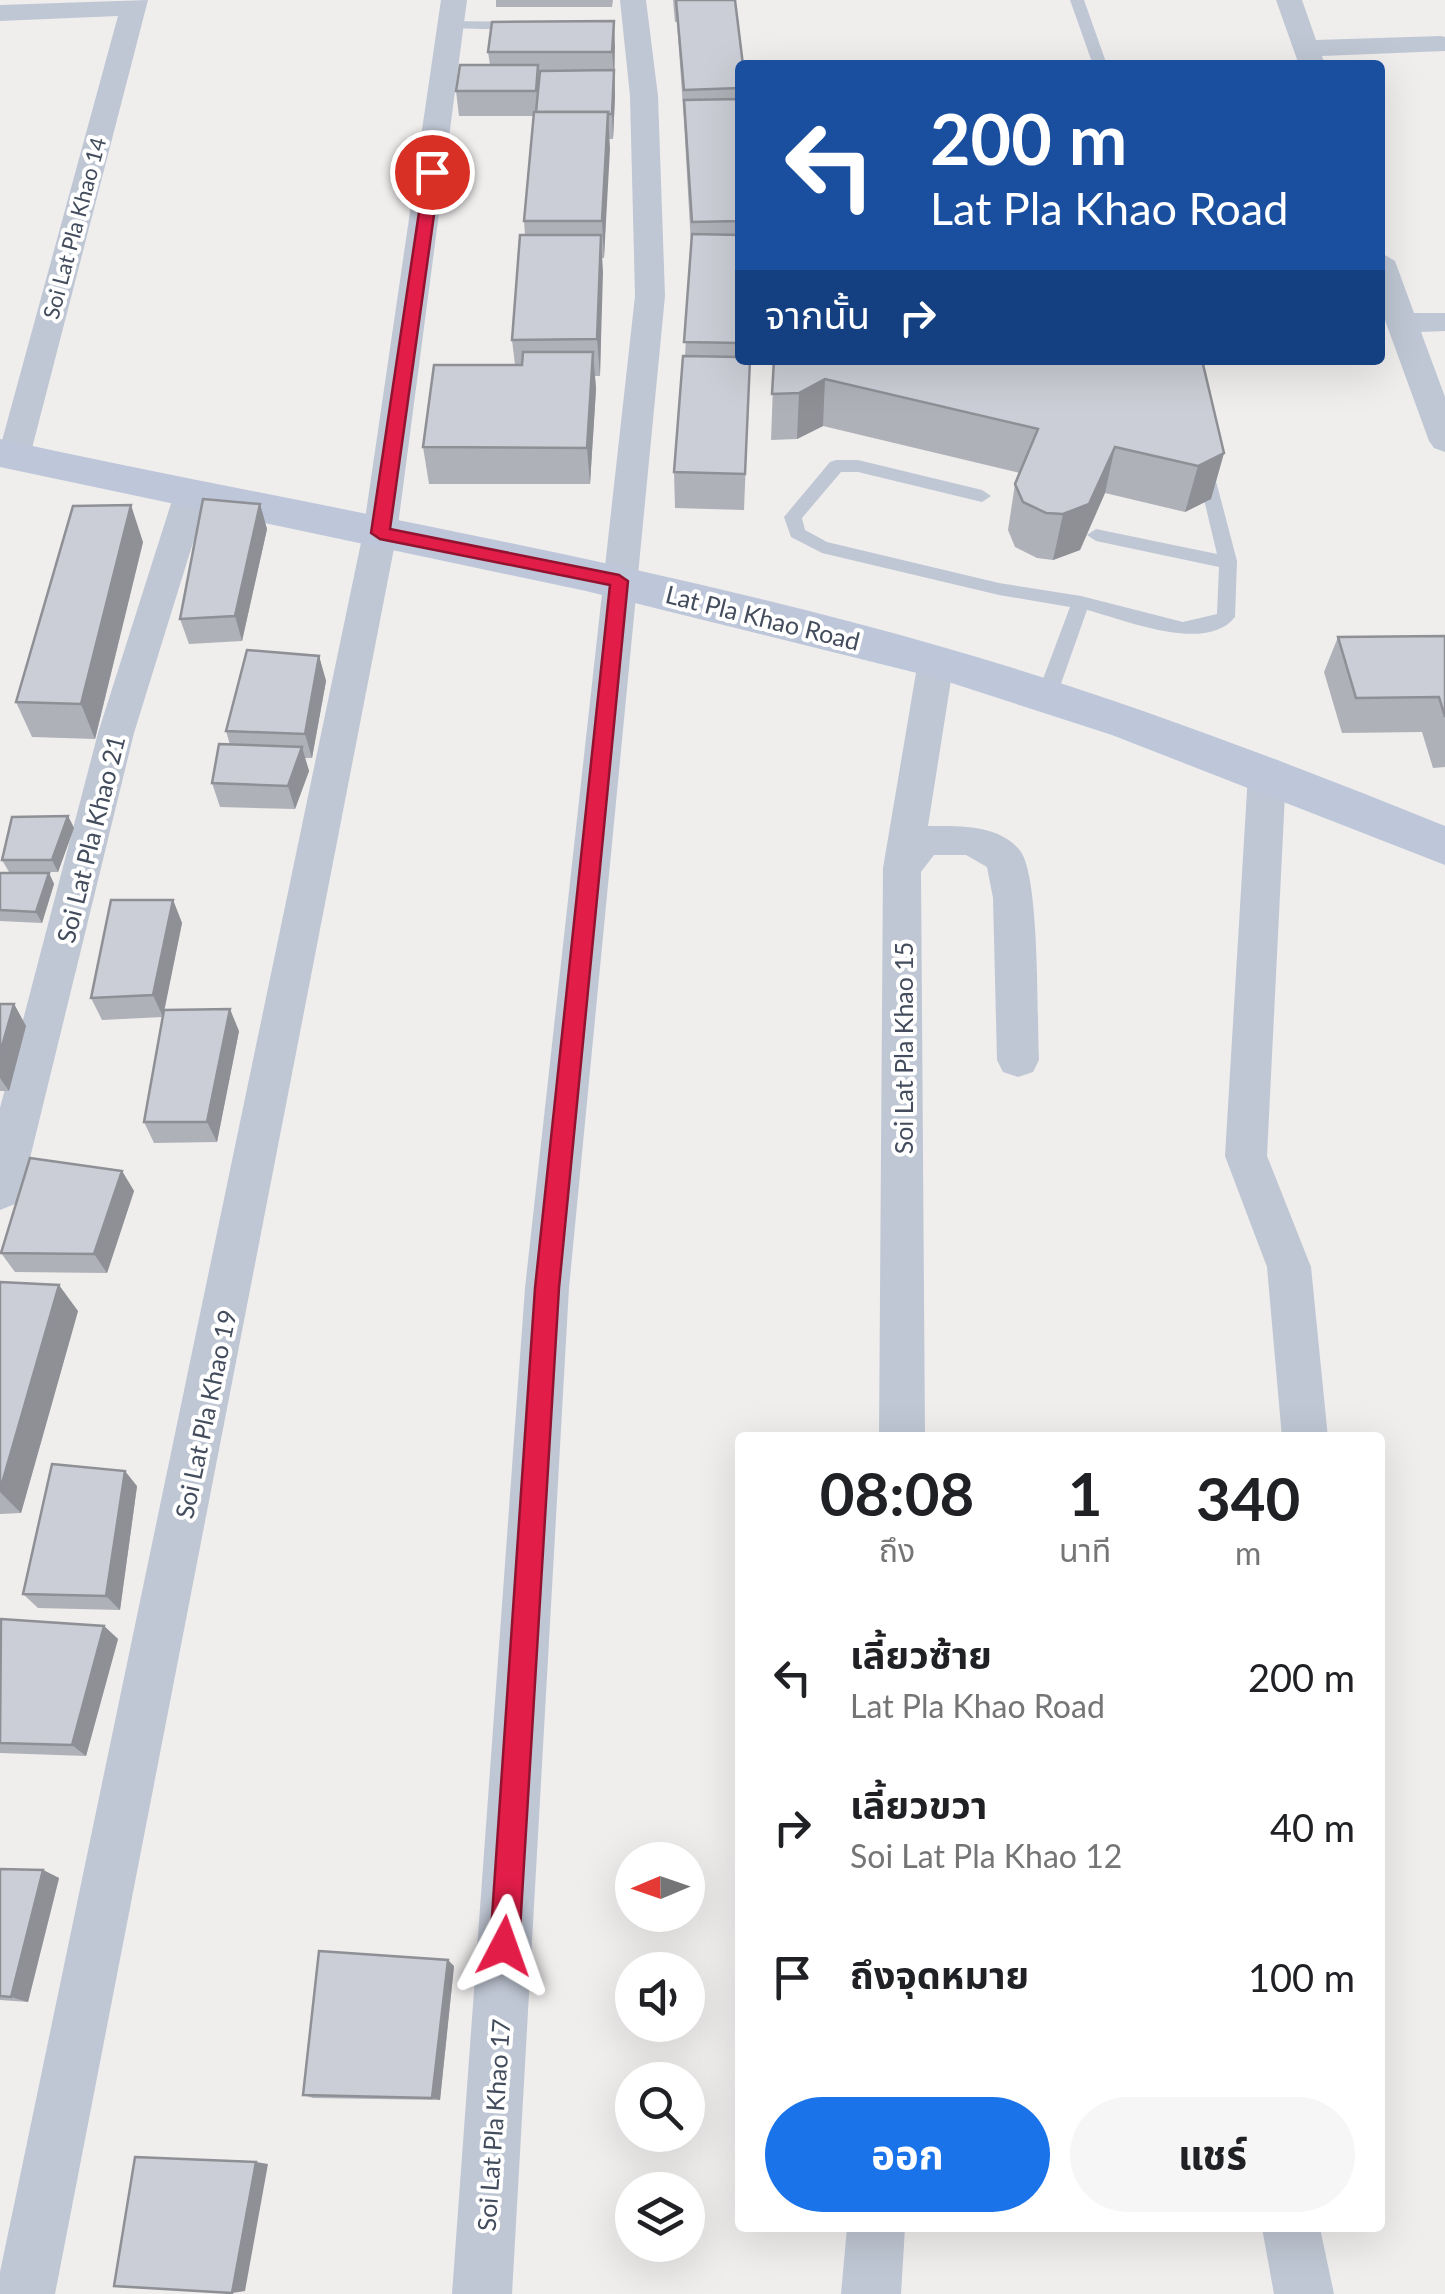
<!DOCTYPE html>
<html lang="th">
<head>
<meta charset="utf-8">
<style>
	:root { --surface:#fff; --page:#f6f6f6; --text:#202124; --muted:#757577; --accent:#1a73e8 }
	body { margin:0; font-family:Lato,"Noto Sans Thai",sans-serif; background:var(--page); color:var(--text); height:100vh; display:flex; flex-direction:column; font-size:38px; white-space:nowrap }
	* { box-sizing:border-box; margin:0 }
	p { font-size:32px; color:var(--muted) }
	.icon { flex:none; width:55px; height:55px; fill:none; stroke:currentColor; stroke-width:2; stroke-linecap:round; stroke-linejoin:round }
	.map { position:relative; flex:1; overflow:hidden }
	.side { position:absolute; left:735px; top:1432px; width:650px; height:800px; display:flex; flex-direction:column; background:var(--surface); border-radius:10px; box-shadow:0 10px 40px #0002 }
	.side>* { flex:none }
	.guide { position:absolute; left:735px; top:60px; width:650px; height:305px; border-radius:10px; box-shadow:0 10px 40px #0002; background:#1a4fa0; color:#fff; overflow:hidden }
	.needle { width:65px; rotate:268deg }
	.tools { position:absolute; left:615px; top:1842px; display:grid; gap:20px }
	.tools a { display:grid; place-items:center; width:90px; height:90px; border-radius:50%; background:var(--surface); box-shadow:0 10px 40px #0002; font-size:50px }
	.pin { position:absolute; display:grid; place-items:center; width:85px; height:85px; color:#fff; margin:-42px; border:5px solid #fff; border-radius:50%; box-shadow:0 2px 10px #0007 }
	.me { position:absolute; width:110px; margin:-55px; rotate:4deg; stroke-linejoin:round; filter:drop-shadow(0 0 8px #0008) }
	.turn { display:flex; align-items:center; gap:35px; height:210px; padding:0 30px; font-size:45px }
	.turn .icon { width:130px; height:130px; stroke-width:2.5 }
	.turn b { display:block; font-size:70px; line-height:85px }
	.then { display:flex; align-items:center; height:95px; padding:0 30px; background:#0003; gap:20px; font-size:38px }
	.eta { display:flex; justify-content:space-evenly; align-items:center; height:170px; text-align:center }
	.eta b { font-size:60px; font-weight:700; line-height:70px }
	.button { display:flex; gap:20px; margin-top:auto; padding:20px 30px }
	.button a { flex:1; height:115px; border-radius:60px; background:var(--accent); color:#fff; font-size:40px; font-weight:700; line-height:115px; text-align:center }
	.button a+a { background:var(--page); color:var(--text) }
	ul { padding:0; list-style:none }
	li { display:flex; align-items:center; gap:30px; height:150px; padding:0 30px }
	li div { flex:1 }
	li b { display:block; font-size:38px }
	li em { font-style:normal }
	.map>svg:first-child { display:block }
</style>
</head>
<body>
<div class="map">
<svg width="1445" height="2294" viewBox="0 0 1445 2294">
	<rect width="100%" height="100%" fill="#f0eded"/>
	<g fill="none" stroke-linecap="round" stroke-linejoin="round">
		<g fill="#bfc7d4" fill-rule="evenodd">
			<path d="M1070,0H1084L1107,65H1093Z"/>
			<path d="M451,21L522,22L529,26L522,30L446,28L444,25Z"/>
			<path d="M836,460H858L982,490L991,496L982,502L858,472H841L802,518L805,530L827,542L999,583L1081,596L1183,622L1217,614L1219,567L1096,541L1087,535L1096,529L1217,554L1196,466L1205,460L1211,462L1237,561L1235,617C1206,654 1126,620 1087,610L1057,695L1054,700H1040L1037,695L1070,607L999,595L822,553L791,537L784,517L830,462Z"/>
		</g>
		<g fill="#bfc7d4" fill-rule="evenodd">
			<path d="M148,0L30,456L25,464H3L0,448L118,16L0,21V5Z"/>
			<path d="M441,0H467L397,533L55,2294H0V2272L363,533Z"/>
			<path d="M620,0H646L658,96L665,296L569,1288L512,2294H452L525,1288L635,296L630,96Z"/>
			<path d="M1276,0H1302L1316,40L1441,36L1445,37V51L1322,56L1325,65H1299Z"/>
			<path d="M1380,252L1395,261L1414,313H1445V331L1421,332L1445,397V452L1434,448L1429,441L1386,323L1380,303Z"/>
			<path d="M192,480L204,483L209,491L134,733L22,1191L15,1204L0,1210V1108L98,733L175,491L180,483Z"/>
			<path d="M936,648L949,652L954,661L928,826C958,826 1001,824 1021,852C1040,880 1037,1020 1039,1060L1033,1072L1018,1077L1003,1072L997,1060L993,898L987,867L966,855H934L921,872L925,1438H879L883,868L918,661L923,652Z"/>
			<path d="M1267,760L1280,764L1286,774L1267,1156L1311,1267L1328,1438H1282L1267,1267L1225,1156L1248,774L1254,764Z"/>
			<path d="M847,2228H905L901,2294H841Z"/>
			<path d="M1262,2228H1320L1334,2294H1274Z"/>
		</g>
		<path fill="#bdc7d9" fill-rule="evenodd" d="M0,439C313,507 631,558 939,646C1111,695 1279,759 1445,826V865L1112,735L933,677L586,591L0,467Z"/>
	</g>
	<g fill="#afb1b8">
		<path d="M496,0H613L612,7H496Z"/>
		<path d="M673,0H735L740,65V360H750L744,510L675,508L674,472L685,356L691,245L684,122L677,22H675Z"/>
		<path d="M614,21L615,96L613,139H609L604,258H602L600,376H595L596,389L590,484H429L423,447L515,365L512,340L525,235L524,221L534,116H459L456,91L490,65L488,52Z"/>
		<path d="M774,360L1224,453L1211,499L1185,512L1105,493L1080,550L1053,560L1037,558L1015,547L1008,530L1015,484L1020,473L823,426L797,439L771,440Z"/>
		<path d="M260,504L267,529L242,641L189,644L180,619Z"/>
		<path d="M143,542L95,739L32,737L16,702Z"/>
		<path d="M1445,636V767L1433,768L1422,732L1342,733L1324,672L1338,637Z"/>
		<path d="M319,656L326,681L312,758H305L309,771L295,809L220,807L212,783L230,745L226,731Z"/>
		<path d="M68,816L74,828L58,872H9L2,860Z"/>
		<path d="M0,873H49L54,884L42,923L0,921Z"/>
		<path d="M173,900L182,923L164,1010L239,1031L217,1142L154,1143L144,1122L163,1017L102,1020L91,998Z"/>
		<path d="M0,1004H14L26,1026L9,1091H0Z"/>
		<path d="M122,1171L134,1191L107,1273L15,1272L1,1253Z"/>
		<path d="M0,1282L78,1311L21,1513L0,1514Z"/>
		<path d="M137,1486L120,1610L38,1608L23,1594Z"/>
		<path d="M0,1621L104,1626L118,1639L86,1756L0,1753Z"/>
		<path d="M0,1869L43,1870L59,1878L28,2002L0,2000Z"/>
		<path d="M454,1966L440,2100L313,2098L303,2095Z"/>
	</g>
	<g fill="#8e9096">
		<path d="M614,21L615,47L614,77L612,52Z"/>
		<path d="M614,70L615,96L613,139L612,114Z"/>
		<path d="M608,112L610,149L604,258L602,221Z"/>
		<path d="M601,235L603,272L600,376L597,339Z"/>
		<path d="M593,352L596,389L590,484L587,448Z"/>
		<path d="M825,379L823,426L797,439L799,393Z"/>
		<path d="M1115,447L1105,493L1080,550L1053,560L1063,514Z"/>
		<path d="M1224,453L1211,499L1185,512L1198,466Z"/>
		<path d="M260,504L267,529L242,641L235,616Z"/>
		<path d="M131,505L143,542L95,739L81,704Z"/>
		<path d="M319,656L326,681L312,758L305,734Z"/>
		<path d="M302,747L309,771L295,809L288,786Z"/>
		<path d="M68,816L74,828L58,872L52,860Z"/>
		<path d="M49,873L54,884L42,923L36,912Z"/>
		<path d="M173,900L182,923L163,1017L153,995Z"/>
		<path d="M14,1004L26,1026L9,1091L0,1078V1053Z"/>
		<path d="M230,1009L239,1031L217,1142L207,1122Z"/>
		<path d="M122,1171L134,1191L107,1273L94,1254Z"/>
		<path d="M59,1285L78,1311L21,1513L0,1492V1490Z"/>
		<path d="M125,1471L137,1486L120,1610L106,1596Z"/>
		<path d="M104,1626L118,1639L86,1756L72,1745Z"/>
		<path d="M43,1870L59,1878L28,2002L11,1997Z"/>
		<path d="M448,1960L454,1966L440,2100L432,2098Z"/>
		<path d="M256,2162L268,2164L245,2291L232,2293Z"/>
	</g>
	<g fill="#cbced6" stroke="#8e9096" stroke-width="2.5">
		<path d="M676,0H735L743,65H740V88L684,90Z"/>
		<path d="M614,21L612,52H488L492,22Z"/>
		<path d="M460,65H538L536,91H456Z"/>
		<path d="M614,70L612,114H607L608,112H536L540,71Z"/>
		<path d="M740,99V221L692,222L684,100Z"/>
		<path d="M534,112H608L602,221H524Z"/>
		<path d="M692,234L740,235V343L684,342Z"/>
		<path d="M520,235H601L597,339L512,340Z"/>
		<path d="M523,352H593L587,448L423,447L434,365H522Z"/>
		<path d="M683,356L740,357V360H750L745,474L674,472Z"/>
		<path d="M774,360H1202L1224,453L1198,466L1115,447L1089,504L1063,514L1046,513L1023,502L1015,484L1038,429L825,379L799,393L772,394Z"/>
		<path d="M203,499L260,504L235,616L180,619Z"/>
		<path d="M131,505L81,704L16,702L73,506Z"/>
		<path d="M1445,636V717L1439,697L1356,698L1338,637Z"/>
		<path d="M247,650L319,656L305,734L226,731Z"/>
		<path d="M219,744L302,747L288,786L212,783Z"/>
		<path d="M68,816L52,860H2L12,817Z"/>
		<path d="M0,873H49L36,912L0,910Z"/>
		<path d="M111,900H173L153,995L91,998Z"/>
		<path d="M0,1004H14L0,1053Z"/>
		<path d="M230,1009L207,1122H144L164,1010Z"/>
		<path d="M30,1158L122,1171L94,1254L1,1253Z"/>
		<path d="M0,1282L59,1285L0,1490Z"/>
		<path d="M52,1464L125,1471L106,1596L23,1594Z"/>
		<path d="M1,1619L104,1626L72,1745L0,1743Z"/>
		<path d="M0,1869L43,1870L11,1997L0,1996Z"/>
		<path d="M319,1951L448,1960L432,2098L303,2095Z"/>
		<path d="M135,2157L256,2162L232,2293L114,2286Z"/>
	</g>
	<path fill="#e11d48" stroke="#92132f" stroke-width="2.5" d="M432,167L440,172L390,529L619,575L628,581L559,1288L519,1946L515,1956L504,1960L494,1956L490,1946L535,1288L610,585L380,539L371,533L425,172Z"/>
	<g text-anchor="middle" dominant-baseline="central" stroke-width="8" stroke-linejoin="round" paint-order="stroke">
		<g font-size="22" fill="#434d5d" stroke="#fff">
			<text transform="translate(74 228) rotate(-75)">Soi Lat Pla Khao 14</text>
		</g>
		<g font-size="25" fill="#434d5d" stroke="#fff">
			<text transform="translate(763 617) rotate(14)">Lat Pla Khao Road</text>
			<text transform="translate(90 839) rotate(-76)">Soi Lat Pla Khao 21</text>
			<text transform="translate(903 1048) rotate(-90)">Soi Lat Pla Khao 15</text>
			<text transform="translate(205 1414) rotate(-78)">Soi Lat Pla Khao 19</text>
			<text transform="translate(493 2125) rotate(-86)">Soi Lat Pla Khao 17</text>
		</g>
	</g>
</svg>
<div class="tools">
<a><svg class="needle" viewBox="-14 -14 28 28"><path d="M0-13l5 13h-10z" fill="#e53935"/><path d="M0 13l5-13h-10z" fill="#757577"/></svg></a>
<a><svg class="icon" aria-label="sound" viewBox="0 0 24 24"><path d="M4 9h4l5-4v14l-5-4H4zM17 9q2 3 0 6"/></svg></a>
<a><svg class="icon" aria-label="search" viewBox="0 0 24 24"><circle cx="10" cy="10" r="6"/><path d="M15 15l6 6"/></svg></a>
<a><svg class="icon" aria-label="layers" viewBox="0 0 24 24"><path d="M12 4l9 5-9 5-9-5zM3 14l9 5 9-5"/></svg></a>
</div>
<div class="pin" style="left:432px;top:172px;background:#d93025"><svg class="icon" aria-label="arrive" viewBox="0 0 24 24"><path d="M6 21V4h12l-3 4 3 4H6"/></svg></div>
<svg class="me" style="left:504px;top:1946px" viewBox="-20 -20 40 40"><path d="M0-17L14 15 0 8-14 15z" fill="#e11d48" stroke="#fff" stroke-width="4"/></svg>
<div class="guide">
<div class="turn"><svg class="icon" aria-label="left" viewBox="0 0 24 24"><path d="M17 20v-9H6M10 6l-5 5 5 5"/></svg><div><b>200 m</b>Lat Pla Khao Road</div></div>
<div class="then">จากนั้น<svg class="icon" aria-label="right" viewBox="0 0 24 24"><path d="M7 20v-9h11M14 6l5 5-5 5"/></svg></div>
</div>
<section class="side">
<div class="eta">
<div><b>08:08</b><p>ถึง</p></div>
<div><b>1</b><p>นาที</p></div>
<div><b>340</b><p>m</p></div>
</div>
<ul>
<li><svg class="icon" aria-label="left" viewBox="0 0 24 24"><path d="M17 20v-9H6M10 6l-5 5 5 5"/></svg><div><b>เลี้ยวซ้าย</b><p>Lat Pla Khao Road</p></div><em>200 m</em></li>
<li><svg class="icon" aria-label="right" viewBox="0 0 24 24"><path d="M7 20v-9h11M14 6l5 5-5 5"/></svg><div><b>เลี้ยวขวา</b><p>Soi Lat Pla Khao 12</p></div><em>40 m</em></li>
<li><svg class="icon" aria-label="arrive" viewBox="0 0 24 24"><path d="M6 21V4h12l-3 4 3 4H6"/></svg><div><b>ถึงจุดหมาย</b></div><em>100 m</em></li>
</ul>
<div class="button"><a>ออก</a><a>แชร์</a></div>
</section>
</div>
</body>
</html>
